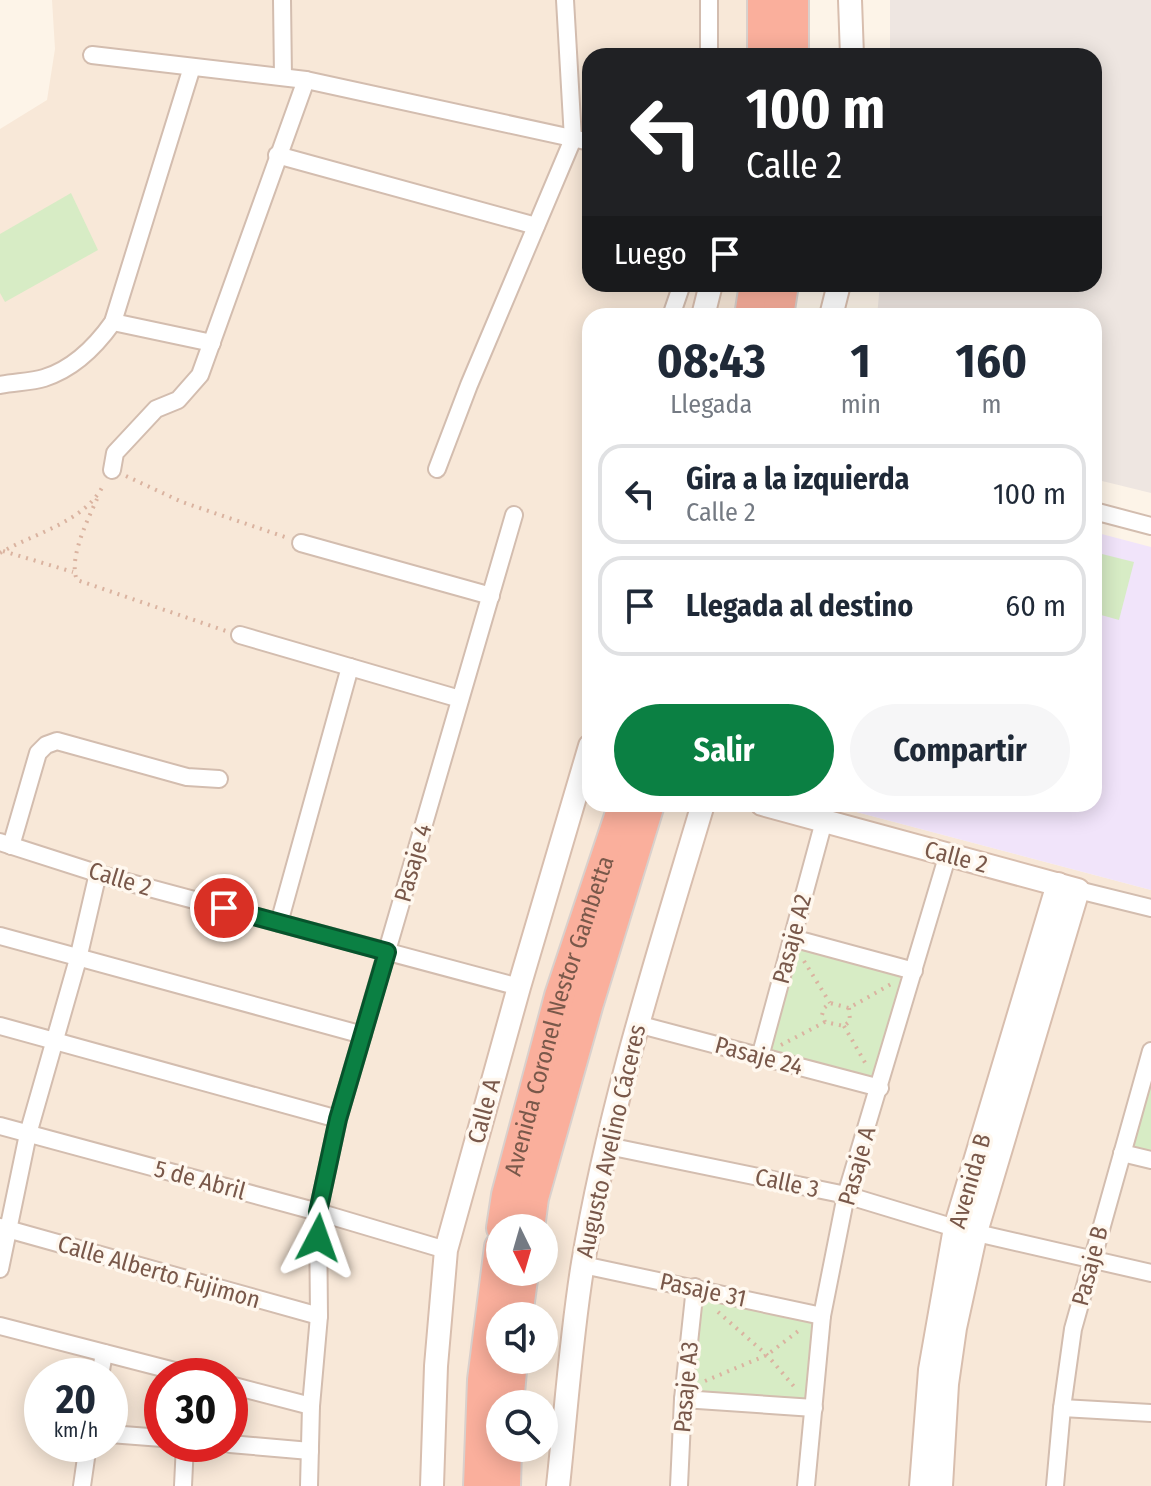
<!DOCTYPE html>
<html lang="es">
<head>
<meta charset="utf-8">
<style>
	:root { --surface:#fff; --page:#f6f6f7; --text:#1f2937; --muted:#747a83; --line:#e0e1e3; --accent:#0b8043 }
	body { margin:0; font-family:"Fira Sans Condensed",sans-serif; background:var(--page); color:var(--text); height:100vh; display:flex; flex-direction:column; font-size:30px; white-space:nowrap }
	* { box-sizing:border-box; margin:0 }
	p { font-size:26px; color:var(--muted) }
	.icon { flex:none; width:44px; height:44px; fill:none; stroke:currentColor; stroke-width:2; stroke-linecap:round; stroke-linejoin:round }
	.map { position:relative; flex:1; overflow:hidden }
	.drawer { position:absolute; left:582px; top:308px; width:520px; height:504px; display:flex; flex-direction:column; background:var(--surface); border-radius:24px; box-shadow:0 4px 20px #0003 }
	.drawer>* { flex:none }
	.banner { position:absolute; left:582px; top:48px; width:520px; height:244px; border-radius:24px; box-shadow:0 4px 20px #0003; background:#202124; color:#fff; overflow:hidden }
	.needle { width:52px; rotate:175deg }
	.tools { position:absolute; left:486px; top:1214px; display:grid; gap:16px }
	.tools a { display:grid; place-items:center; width:72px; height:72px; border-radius:50%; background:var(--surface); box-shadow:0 4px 20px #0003; font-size:40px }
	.speed { position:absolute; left:24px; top:1358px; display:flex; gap:16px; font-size:40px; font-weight:700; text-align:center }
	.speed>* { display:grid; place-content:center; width:104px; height:104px; border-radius:50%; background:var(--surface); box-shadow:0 4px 20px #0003; line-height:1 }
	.speed small { font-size:20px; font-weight:400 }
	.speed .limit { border:12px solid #d22; background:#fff; color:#111 }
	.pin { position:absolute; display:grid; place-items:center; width:68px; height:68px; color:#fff; margin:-34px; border:4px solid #fff; border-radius:50%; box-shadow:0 2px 8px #0007 }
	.me { position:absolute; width:88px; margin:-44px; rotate:4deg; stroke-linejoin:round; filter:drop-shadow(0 0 6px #0008) }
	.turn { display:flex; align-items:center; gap:28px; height:168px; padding:0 32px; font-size:36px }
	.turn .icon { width:104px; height:104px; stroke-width:2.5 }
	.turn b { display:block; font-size:56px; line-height:68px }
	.then { display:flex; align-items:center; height:76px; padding:0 32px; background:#0003; gap:16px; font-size:30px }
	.eta { display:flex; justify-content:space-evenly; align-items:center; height:136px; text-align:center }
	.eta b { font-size:48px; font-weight:700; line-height:56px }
	.primary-button { display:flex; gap:16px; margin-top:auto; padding:16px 32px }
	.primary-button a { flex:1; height:92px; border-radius:48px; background:var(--accent); color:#fff; font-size:32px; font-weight:700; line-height:92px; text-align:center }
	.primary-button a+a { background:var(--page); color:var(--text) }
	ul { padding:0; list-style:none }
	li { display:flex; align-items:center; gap:24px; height:100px; margin:0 16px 12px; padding:0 16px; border:4px solid var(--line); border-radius:24px }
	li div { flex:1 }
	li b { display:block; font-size:30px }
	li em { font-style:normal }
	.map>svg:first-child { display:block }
</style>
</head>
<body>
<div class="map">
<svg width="1151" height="1486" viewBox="0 0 1151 1486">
	<rect width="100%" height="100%" fill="#fdf4e8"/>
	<path fill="#f8e8d8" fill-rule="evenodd" d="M52,0H775L776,56H590V284H762L758,316H590V804H826L1151,890V1486H0V129L47,100L55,49ZM500,1228H544V1272H500ZM500,1316H544V1360H500ZM42,1376H110V1444H42ZM162,1376H230V1444H162ZM500,1404H544V1448H500Z"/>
	<path fill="#eee6e1" d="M890,0H1151V493L1094,479V316H877L880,284H1094V56H890Z"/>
	<path fill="#f1e4fa" d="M1094,532L1151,547V890L826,804H1094Z"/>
	<g fill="#d7ecc5">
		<path d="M71,193L98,250L5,302L0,293V234Z"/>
		<path d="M1094,552L1134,562L1119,620L1094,613Z"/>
		<path d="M806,947L899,975L902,984L879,1072L869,1077L771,1051L769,1046L795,952Z"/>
		<path d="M1151,1074V1152L1133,1148L1130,1142Z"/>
		<path d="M701,1296L813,1317L807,1402L693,1392L691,1387Z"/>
	</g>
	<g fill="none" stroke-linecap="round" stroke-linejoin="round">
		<defs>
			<g id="street">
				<path d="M282,0L283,77"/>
				<path d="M92,55L306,80L590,142"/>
				<path d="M709,56V0"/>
				<path d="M277,155L536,226"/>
				<path d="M671,316L682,284"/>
				<path d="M113,322L212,343"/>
				<path d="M0,385C14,382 31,382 44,378C73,369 96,346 113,322L192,67"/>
				<path d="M437,469L469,385L573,139L565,0"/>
				<path d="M112,470L115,453L156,409L178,400L200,375L306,80"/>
				<path d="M1094,511L1151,526"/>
				<path d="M301,543L491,596"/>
				<path d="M240,635L460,699"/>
				<path d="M0,842L112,878L519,987"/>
				<path d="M11,846L38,753L46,745L57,741L187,777L219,779"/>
				<path d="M1078,890L1151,908"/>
				<path d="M279,923L350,667"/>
				<path d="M0,936L363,1035"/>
				<path d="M792,938L914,971"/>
				<path d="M637,1024L880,1088"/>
				<path d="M0,1026L338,1119"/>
				<path d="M760,1057L824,821"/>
				<path d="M0,1126L318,1212L446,1250"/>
				<path d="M608,1146L846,1195L955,1228L1151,1273"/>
				<path d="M1122,1153L1151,1160"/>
				<path d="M0,1227L319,1316"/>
				<path d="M583,1265L822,1316"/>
				<path d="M0,1269L28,1134L78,959L98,873"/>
				<path d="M0,1326L194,1376"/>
				<path d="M100,1376L104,1353"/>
				<path d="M230,1385L311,1406"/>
				<path d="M683,1399L814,1408"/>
				<path d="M1062,1408L1151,1413"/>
				<path d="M110,1434L162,1438"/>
				<path d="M230,1444L310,1451"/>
				<path d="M82,1486L88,1444"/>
				<path d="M183,1486L185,1444"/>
				<path d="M309,1486L311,1406L319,1316L318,1212L338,1119L514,515"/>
				<path d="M679,1486L683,1399L695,1287"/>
				<path d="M806,1486L822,1316L846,1195L948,854"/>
				<path d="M1055,1486L1062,1408L1073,1329L1151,1051"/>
			</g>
			<g id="secondary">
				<path d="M850,0L852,56"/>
				<path d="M703,316L711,284"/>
				<path d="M831,316L839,284"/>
				<path d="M762,804L1078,890L976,1232L955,1328L947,1384L941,1486"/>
				<path d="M432,1486L436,1366L446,1250L519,987L590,746"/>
				<path d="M558,1486C566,1412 571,1336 583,1263C609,1107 658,955 703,804"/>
				<path d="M921,1486L930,1370L955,1228L1058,884"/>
			</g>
			<g id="highway">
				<path d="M763,0V56"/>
				<path d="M793,0V56"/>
				<path d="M750,316L755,284"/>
				<path d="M778,316L783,284"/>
				<path id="s1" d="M502,1228L507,1195L560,996L624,804"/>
				<path d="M529,1228L533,1198L588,1003L649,804"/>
				<path d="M517,1316L523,1272"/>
				<path d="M508,1404L512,1360"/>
				<path d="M479,1486L483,1380L500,1247"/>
				<path d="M505,1486L506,1448"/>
			</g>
		</defs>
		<use href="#street" stroke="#d3bdaf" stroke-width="20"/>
		<use href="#secondary" stroke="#d8beae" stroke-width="26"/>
		<use href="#highway" stroke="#d9d0cc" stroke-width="34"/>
		<g stroke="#dab3a0" stroke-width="4" stroke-dasharray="2 6" stroke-linecap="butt">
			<path d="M126,476L182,502L285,537"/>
			<path d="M97,499C88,519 68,559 77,580L226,631"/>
			<path d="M3,551L73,572"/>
			<path d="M0,553C34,533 83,523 103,486"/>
			<path d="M804,961L830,1003"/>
			<path d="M849,1008L850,1021L844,1026L825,1022L822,1015L824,1008L830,1003L849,1008L893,983"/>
			<path d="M844,1026L867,1066"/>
			<path d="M781,1045L825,1022"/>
			<path d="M718,1312L767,1355L797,1390"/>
			<path d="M705,1381L767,1355L801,1329"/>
		</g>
		<use href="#street" stroke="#fff" stroke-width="16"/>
		<use href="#secondary" stroke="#fff" stroke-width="22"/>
		<use href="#highway" stroke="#faaf9c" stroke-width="30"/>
	</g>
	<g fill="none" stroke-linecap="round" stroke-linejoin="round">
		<defs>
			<path id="route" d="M224,908L387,952L338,1119L318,1212V1238"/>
		</defs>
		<use href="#route" stroke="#07532c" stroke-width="20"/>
		<use href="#route" stroke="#0b8043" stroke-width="14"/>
	</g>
	<g text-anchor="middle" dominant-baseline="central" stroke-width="7" stroke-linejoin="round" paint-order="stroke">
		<g font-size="24" fill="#79584a" stroke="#fff8ef">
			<text transform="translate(956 857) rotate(15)">Calle 2</text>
			<text transform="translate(413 863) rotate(-74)">Pasaje 4</text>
			<text transform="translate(120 879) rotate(17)">Calle 2</text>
			<text transform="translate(792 939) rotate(-75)">Pasaje A2</text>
			<text stroke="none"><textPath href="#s1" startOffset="220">Avenida Coronel Nestor Gambetta</textPath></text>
			<text transform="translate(759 1056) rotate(15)">Pasaje 24</text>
			<text transform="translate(484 1111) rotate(-75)">Calle A</text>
			<text transform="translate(611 1141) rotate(-77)">Augusto Avelino Cáceres</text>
			<text transform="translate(857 1166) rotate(-74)">Pasaje A</text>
			<text transform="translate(200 1180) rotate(15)">5 de Abril</text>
			<text transform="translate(970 1181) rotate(-74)">Avenida B</text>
			<text transform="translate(787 1183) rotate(12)">Calle 3</text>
			<text transform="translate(1090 1266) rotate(-75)">Pasaje B</text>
			<text transform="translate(159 1272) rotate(16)">Calle Alberto Fujimon</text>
			<text transform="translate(703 1290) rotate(12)">Pasaje 31</text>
			<text transform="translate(686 1387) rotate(-85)">Pasaje A3</text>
		</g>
	</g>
</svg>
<div class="tools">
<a><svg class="needle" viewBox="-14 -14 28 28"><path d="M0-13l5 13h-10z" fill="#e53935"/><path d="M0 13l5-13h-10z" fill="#747a83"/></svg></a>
<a><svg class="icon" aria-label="sound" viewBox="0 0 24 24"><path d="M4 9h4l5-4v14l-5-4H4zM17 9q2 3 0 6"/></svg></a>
<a><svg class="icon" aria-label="search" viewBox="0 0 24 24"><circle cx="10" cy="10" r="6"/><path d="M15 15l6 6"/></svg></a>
</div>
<div class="speed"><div>20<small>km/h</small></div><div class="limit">30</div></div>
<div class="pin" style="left:224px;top:908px;background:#d93025"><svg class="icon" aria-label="arrive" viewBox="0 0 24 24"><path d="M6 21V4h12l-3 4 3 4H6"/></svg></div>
<svg class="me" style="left:318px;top:1238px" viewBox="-20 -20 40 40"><path d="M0-17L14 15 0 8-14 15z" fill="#0b8043" stroke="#fff" stroke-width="4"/></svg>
<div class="banner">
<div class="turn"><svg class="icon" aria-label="left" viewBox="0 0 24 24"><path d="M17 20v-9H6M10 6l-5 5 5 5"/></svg><div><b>100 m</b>Calle 2</div></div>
<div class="then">Luego<svg class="icon" aria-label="arrive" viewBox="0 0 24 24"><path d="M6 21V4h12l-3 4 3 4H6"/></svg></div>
</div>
<section class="drawer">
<div class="eta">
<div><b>08:43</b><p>Llegada</p></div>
<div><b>1</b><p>min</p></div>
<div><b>160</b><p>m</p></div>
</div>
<ul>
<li><svg class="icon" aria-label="left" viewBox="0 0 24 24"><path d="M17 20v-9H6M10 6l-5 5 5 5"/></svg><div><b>Gira a la izquierda</b><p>Calle 2</p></div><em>100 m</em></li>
<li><svg class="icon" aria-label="arrive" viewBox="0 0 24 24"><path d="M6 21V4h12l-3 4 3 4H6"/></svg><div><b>Llegada al destino</b></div><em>60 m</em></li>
</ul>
<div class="primary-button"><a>Salir</a><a>Compartir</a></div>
</section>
</div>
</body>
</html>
